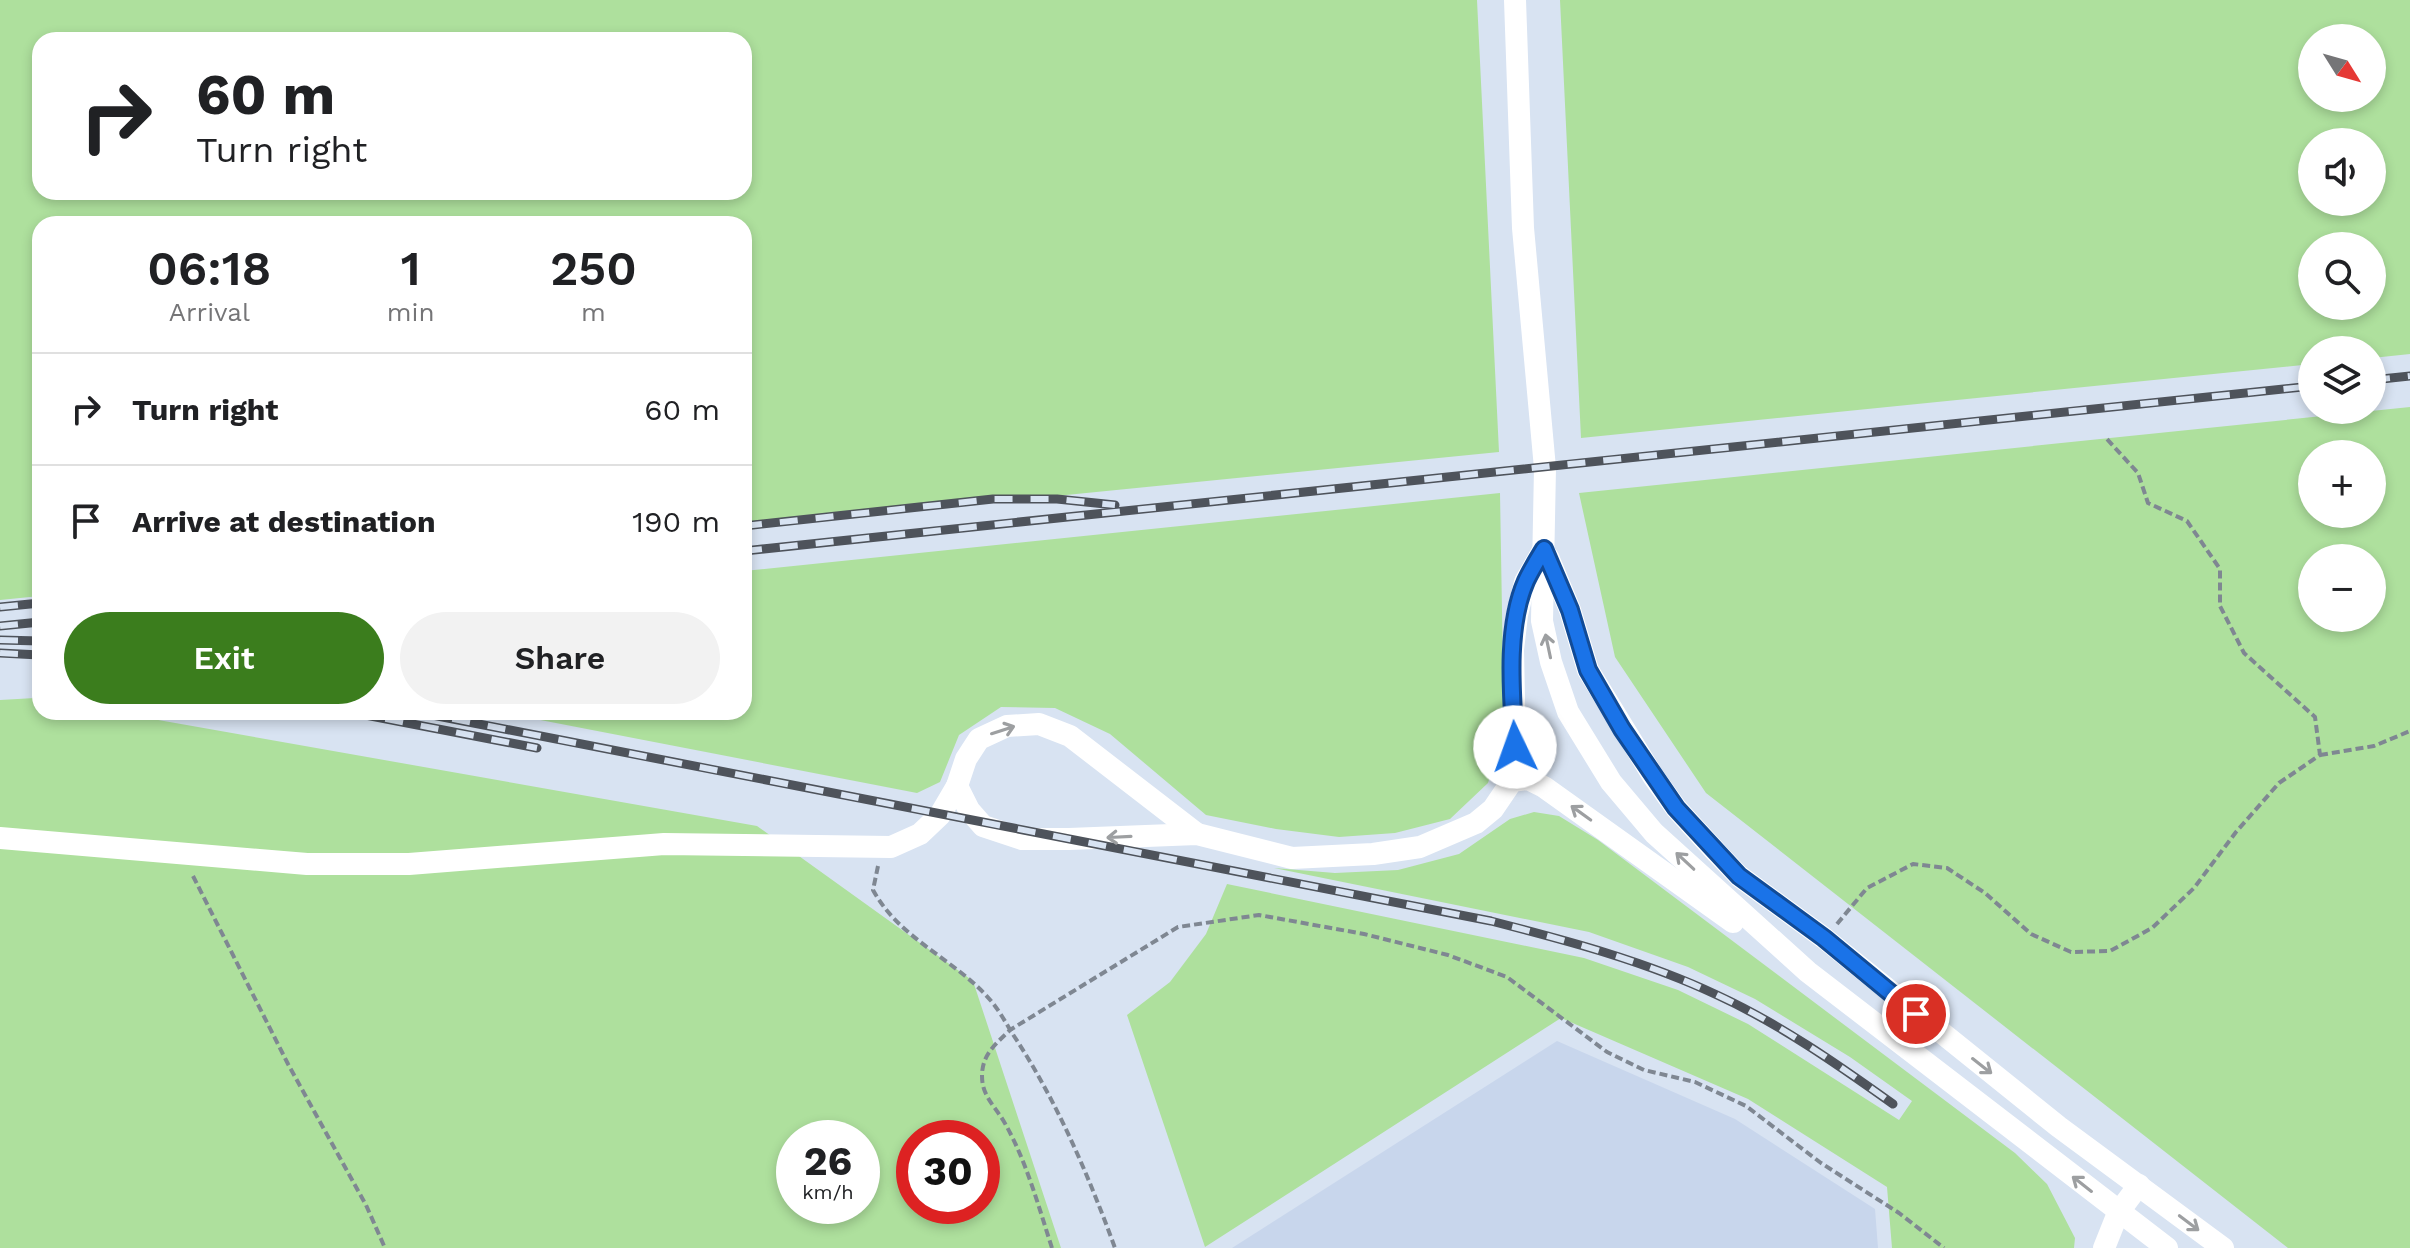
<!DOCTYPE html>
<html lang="en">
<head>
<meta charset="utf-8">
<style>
	:root { --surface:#fff; --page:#f2f2f2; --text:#202124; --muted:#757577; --line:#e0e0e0; --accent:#3b7d1d }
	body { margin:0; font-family:"Work Sans",sans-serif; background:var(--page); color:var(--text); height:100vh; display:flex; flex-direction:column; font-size:30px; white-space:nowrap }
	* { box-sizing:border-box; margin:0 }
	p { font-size:26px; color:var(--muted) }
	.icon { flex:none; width:44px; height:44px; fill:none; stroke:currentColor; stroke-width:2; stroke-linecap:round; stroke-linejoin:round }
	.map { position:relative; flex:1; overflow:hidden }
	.sheet { position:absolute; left:32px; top:216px; width:720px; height:504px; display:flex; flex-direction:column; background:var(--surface); border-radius:24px; box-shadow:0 4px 12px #0003 }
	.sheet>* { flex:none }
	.banner { position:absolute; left:32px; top:32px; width:720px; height:168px; border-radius:24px; box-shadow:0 4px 12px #0003; background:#fff; color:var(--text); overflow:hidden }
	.needle { width:52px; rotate:127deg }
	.controls { position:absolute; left:2298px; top:24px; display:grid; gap:16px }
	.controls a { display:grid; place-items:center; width:88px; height:88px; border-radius:50%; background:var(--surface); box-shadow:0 4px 12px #0003; font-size:40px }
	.speed { position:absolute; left:776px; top:1120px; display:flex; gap:16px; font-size:40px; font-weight:700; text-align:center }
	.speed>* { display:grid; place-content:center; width:104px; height:104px; border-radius:50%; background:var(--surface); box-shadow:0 4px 12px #0003; line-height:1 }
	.speed small { font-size:20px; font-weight:400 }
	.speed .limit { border:12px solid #d22; background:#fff; color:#111 }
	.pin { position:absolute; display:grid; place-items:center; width:68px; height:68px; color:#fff; margin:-34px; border:4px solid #fff; border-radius:50%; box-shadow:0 2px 8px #0007 }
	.me { position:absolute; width:88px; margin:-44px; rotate:357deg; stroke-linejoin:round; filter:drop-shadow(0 0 6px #0008) }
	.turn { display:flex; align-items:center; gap:28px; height:168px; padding:0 32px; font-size:36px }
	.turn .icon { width:104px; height:104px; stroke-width:2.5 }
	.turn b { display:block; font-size:56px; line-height:68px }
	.eta { display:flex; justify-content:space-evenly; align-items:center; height:136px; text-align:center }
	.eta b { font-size:48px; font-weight:600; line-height:56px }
	.button { display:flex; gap:16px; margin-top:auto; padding:16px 32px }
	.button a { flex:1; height:92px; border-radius:48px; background:var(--accent); color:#fff; font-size:32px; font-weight:600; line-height:92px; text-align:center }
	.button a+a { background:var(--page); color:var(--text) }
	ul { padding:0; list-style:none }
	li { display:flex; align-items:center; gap:24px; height:112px; padding:0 32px; border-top:2px solid var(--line) }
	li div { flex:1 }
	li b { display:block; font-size:30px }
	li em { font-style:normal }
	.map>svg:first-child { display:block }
</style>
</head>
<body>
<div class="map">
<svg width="2410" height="1248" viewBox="0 0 2410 1248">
	<rect width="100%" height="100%" fill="#d8e3f2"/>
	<path fill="#c8d6ec" d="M1557,1041L1735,1119L1875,1209L1878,1248H1232Z"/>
	<g fill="#aee09d" fill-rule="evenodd">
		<path d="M0,0H1477L1499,452L744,527V224H40V596L0,600ZM744,40V192H40V40Z"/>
		<path d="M1560,0H2410V354L2372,358V350H2312V364L1581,438ZM2312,38H2372V98H2312ZM2312,142H2372V202H2312ZM2312,246H2372V306H2312Z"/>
		<path d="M2410,407V1248H2288L1706,793L1615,657L1579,493ZM2312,454H2372V514H2312ZM2312,558H2372V618H2312Z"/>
		<path d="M1500,493L1504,730L1488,783L1450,819L1395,833L1339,837L1276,829L1206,815L1110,734L1055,708L1001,707L959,735L940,782L917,793L499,712H744V571Z"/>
		<path d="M35,698L40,699V712H113L757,826L973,981L1061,1248H0V700ZM794,1138H862V1206H794ZM914,1138H982V1206H914Z"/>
		<path d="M1534,812L1559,816L1598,840L2015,1153L2047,1184L2075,1238L2074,1248H1892L1887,1187L1748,1099L1561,1018L1205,1247L1127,1015L1170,982L1206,934L1227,884L1584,958L1678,990L1748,1024L1899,1120L1912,1101L1850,1057L1755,999L1688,967L1589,932L1274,868L1335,873L1398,870L1459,854L1510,819Z"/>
	</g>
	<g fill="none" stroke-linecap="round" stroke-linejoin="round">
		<g stroke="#7f8792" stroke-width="4" stroke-dasharray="8 4" stroke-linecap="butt">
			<path d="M2320,755L2374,746L2410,731"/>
			<path d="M878,866L873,890C900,940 957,960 992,1002C1000,1012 1006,1023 1012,1033C1056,1099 1088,1174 1115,1248"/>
			<path d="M193,876L288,1064L366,1205L385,1248"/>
			<path d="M1837,924L1867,888L1913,864L1947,868L1985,893L2031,934L2071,952L2110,951L2152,928L2194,888L2236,832L2279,783L2320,755L2315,717L2244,653L2220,606V569L2187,521L2148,503L2138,473L2106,438"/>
			<path d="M1052,1248C1038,1205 1026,1159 1003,1120C993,1104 982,1095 982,1076C982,1054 996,1044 1010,1030L1178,927L1259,915L1364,934L1448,955L1507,977L1607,1052L1644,1070L1695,1082L1746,1106L1821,1163L1899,1213L1944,1248"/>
		</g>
		<g stroke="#fff" stroke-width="22">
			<path d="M1515,0L1523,228L1545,468L1542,621L1551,662L1568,712L1611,782L1654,833L1808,972L2167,1248"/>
			<path d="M1548,557L1570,610L1588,670L1653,776L1676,808L1717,853L1739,876L1824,938L2059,1127L2223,1248"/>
			<path d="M1512,781L1528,779L1544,787L1733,922"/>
			<path d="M957,786L969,810L983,826L1022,839H1069L1197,834L1292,858L1373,854L1420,847L1476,823L1493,809L1512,781L1515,747L1513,650L1517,615L1525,582L1542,552"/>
			<path d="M0,838L307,864H409L664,844L891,847L920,834L940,815L957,786L966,759L979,739L1007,726L1039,724L1070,736L1197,834"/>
			<path d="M2104,1248L2118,1213L2139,1185"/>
		</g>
		<defs>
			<g id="rail">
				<path d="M2372,380L2410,376"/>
				<path d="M744,526L993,499H1057L1115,505"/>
				<path d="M744,551L2312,386"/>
				<path d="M0,607L40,603"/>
				<path d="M0,626L40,622"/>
				<path d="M0,640L40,641"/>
				<path d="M0,653L40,655"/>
				<path d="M350,712L537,748"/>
				<path d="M417,712L1491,921C1568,941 1645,961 1717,995C1780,1024 1837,1064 1893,1104"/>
			</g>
		</defs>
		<use href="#rail" stroke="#4e535b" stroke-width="9"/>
		<use href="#rail" stroke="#d8e3f2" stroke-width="6" stroke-dasharray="18" stroke-linecap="butt"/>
	</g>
	<defs><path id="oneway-shaft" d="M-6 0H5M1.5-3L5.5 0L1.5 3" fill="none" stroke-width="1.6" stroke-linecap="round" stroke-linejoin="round" transform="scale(2)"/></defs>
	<g stroke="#9d9fa1">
		<use href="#oneway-shaft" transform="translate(1548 646) rotate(-102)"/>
		<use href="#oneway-shaft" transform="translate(1003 730) rotate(-18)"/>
		<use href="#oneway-shaft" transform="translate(1581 813) rotate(-144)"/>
		<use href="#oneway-shaft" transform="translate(1119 837) rotate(177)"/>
		<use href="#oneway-shaft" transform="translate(1685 861) rotate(-137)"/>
		<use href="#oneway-shaft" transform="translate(1982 1066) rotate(38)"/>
		<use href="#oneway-shaft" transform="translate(2082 1184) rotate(-142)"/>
		<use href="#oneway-shaft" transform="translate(2189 1223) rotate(37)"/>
	</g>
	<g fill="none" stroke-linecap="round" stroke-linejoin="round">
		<defs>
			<path id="route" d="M1515,747C1512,696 1505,629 1526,581C1531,570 1538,559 1544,549L1570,610L1588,670L1622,729L1676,808L1739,876L1824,938L1916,1014"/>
		</defs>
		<use href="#route" stroke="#114b97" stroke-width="20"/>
		<use href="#route" stroke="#1a73e8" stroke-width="14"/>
	</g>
</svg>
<div class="controls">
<a><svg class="needle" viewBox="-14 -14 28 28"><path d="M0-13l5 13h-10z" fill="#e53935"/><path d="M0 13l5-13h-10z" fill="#757577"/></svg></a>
<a><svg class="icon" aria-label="sound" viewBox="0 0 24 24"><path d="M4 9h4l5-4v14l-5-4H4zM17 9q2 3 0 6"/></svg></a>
<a><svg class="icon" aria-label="search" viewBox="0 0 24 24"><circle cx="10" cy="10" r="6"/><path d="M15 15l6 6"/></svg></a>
<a><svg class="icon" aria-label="layers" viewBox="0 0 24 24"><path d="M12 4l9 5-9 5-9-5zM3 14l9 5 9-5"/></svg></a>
<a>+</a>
<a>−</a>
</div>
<div class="speed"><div>26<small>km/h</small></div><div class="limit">30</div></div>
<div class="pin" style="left:1916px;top:1014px;background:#d93025"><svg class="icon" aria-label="arrive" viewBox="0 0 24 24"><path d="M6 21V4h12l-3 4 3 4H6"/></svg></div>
<svg class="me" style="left:1515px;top:747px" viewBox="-20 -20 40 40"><circle r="19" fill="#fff"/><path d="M0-13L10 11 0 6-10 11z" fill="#1a73e8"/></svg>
<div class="banner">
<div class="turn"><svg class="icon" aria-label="right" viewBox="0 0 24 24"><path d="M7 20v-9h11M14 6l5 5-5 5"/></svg><div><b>60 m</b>Turn right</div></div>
</div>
<section class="sheet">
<div class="eta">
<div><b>06:18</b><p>Arrival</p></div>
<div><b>1</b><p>min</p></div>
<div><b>250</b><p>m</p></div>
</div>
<ul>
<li><svg class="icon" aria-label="right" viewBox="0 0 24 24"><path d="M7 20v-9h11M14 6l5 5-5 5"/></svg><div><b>Turn right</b></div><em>60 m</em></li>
<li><svg class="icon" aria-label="arrive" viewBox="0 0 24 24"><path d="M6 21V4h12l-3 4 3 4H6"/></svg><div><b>Arrive at destination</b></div><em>190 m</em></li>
</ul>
<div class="button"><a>Exit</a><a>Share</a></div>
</section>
</div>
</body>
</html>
